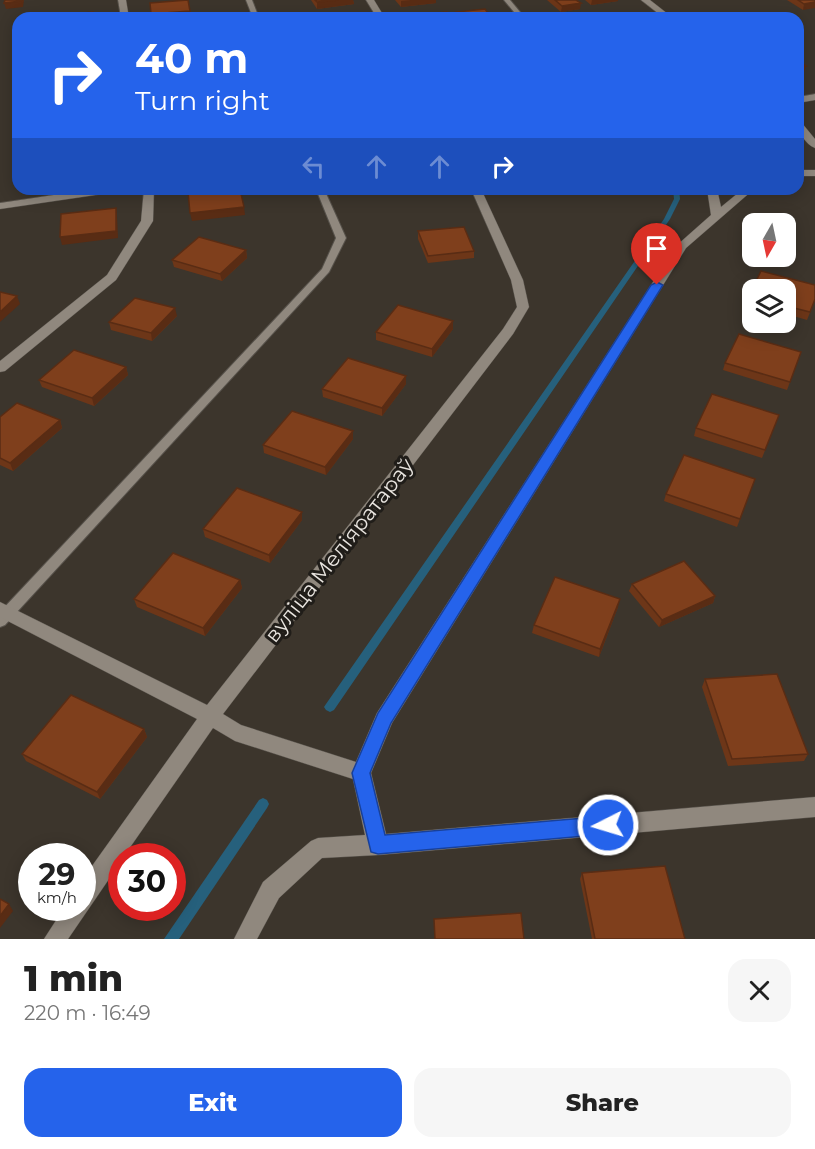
<!DOCTYPE html>
<html lang="en">
<head>
<meta charset="utf-8">
<style>
	:root { --surface:#fff; --page:#f6f6f6; --text:#222; --muted:#767676; --accent:#2563eb }
	body { margin:0; font-family:Montserrat,sans-serif; background:var(--page); color:var(--text); height:100vh; display:flex; flex-direction:column; font-size:22px; white-space:nowrap }
	* { box-sizing:border-box; margin:0 }
	p { font-size:20px; color:var(--muted) }
	.icon { flex:none; width:33px; height:33px; fill:none; stroke:currentColor; stroke-width:2; stroke-linecap:round; stroke-linejoin:round }
	.map { position:relative; height:939px; overflow:hidden }
	.panel { display:flex; flex-direction:column; background:var(--surface); flex:1 }
	.panel>* { flex:none }
	.guide { position:absolute; left:12px; top:12px; width:792px; height:183px; border-radius:18px; box-shadow:0 3px 15px #0003; background:#2563eb; color:#fff; overflow:hidden }
	.needle { width:39px; rotate:189deg }
	.tools { position:absolute; left:742px; top:213px; display:grid; gap:12px }
	.tools a { display:grid; place-items:center; width:54px; height:54px; border-radius:12px; background:var(--surface); box-shadow:0 3px 15px #0003; font-size:30px }
	.speed { position:absolute; left:18px; top:843px; display:flex; gap:12px; font-size:30px; font-weight:700; text-align:center }
	.speed>* { display:grid; place-content:center; width:78px; height:78px; border-radius:50%; background:var(--surface); box-shadow:0 3px 15px #0003; line-height:1 }
	.speed small { font-size:15px; font-weight:400 }
	.speed .limit { border:9px solid #d22; background:#fff; color:#111 }
	.pin { position:absolute; display:grid; place-items:center; width:51px; height:51px; color:#fff; margin:-62px -26px; border-radius:50% 50% 50% 0; rotate:-45deg; box-shadow:0 0 6px #0007 }
	.pin .icon { rotate:45deg }
	.me { position:absolute; width:66px; margin:-33px; rotate:265deg; stroke-linejoin:round; filter:drop-shadow(0 0 4px #0008) }
	.turn { display:flex; align-items:center; gap:21px; height:126px; padding:0 24px; font-size:27px }
	.turn .icon { width:78px; height:78px; stroke-width:2.5 }
	.turn b { display:block; font-size:42px; line-height:51px }
	.lanes { display:flex; align-items:center; height:57px; padding:0 24px; background:#0003; justify-content:center; gap:30px; direction:ltr }
	.lanes .off { opacity:.35 }
	.round { display:grid; place-items:center; flex:none; width:63px; height:63px; border-radius:18px; background:var(--page) }
	.summary { display:flex; align-items:center; justify-content:space-between; height:102px; padding:0 24px }
	h1 { font-size:36px; font-weight:800; line-height:45px }
	.cta { display:flex; gap:12px; margin-top:auto; padding:12px 24px }
	.cta a { flex:1; height:69px; border-radius:18px; background:var(--accent); color:#fff; font-size:24px; font-weight:800; line-height:69px; text-align:center }
	.cta a+a { background:var(--page); color:var(--text) }
	.map>svg:first-child { display:block }
</style>
</head>
<body>
<div class="map">
<svg width="815" height="939" viewBox="0 0 815 939">
	<rect width="100%" height="100%" fill="#3c352c"/>
	<g fill="none" stroke-linecap="round" stroke-linejoin="round">
		<g fill="#26607c" fill-rule="evenodd">
			<path d="M673,189H679L680,199L670,219L334,710L330,712L326,710L324,707L326,704L664,219L674,199Z"/>
			<path d="M263,798L267,800L269,804L267,808L179,939H164L259,800Z"/>
		</g>
		<defs>
			<g id="service">
				<path d="M246,0H252L259,18H253Z"/>
				<path d="M504,0H510L525,18H519Z"/>
				<path d="M316,189H324L346,238L329,272L5,625L0,627V612L322,269L336,238Z"/>
			</g>
			<g id="minor">
				<path d="M118,0H126L129,18H121Z"/>
				<path d="M366,0H374L385,18H377Z"/>
				<path d="M641,0H650L673,18H664Z"/>
				<path d="M815,94V100L798,103V97Z"/>
				<path d="M798,121L801,122L815,139V148C805,144 798,132 798,121Z"/>
				<rect x="798" y="170" width="17" height="6"/>
				<path d="M94,189H121L116,192L0,209V203Z"/>
				<path d="M144,189H154L153,221L116,280L5,371L0,372V361L107,275L141,221Z"/>
				<path d="M471,189H481L523,280L529,307L513,334L223,714L241,725L356,762L377,713L676,246L711,215L707,189H717L721,207L743,189H754L686,248L392,723L371,773L386,834L815,797V817L378,855L322,858L279,898L257,939H234L263,882L311,841L318,838L365,835L353,779L235,741L213,728L124,856H122V860L68,939H44L64,908H82V880L197,719L0,617V602L207,705L503,329L517,307L511,280Z"/>
			</g>
		</defs>
		<use href="#service" stroke="#56514a" stroke-width="2"/>
		<use href="#minor" stroke="#56514a" stroke-width="1"/>
		<use href="#service" fill="#90887e" fill-rule="evenodd"/>
		<use href="#minor" fill="#90887e" fill-rule="evenodd"/>
	</g>
	<g fill="#6d3618">
		<path d="M311,0H353L354,4L317,9Z"/>
		<path d="M395,0H436V3L401,7Z"/>
		<path d="M547,0H576L580,9L561,12Z"/>
		<path d="M585,0H618V1L591,5Z"/>
		<path d="M787,0H815L803,10Z"/>
		<path d="M418,231L474,251V258L428,263L418,239Z"/>
		<path d="M246,250L247,258L222,281L174,267L172,260Z"/>
		<path d="M761,271L815,285V300L807,320L786,314V290H753V305L747,304L749,296Z"/>
		<path d="M177,316L152,341L111,330L109,322Z"/>
		<path d="M453,321V329L432,357L376,340V332Z"/>
		<path d="M801,352L787,390L723,370L725,363Z"/>
		<path d="M126,367L128,375L94,406L42,387L39,380Z"/>
		<path d="M406,384L382,416L323,397L322,389Z"/>
		<path d="M779,415L762,458L694,436L696,428Z"/>
		<path d="M0,417L60,420L62,428L13,471L0,465Z"/>
		<path d="M353,439L326,475L264,453L263,445Z"/>
		<path d="M755,479L737,527L664,501L666,494Z"/>
		<path d="M302,520L270,563L205,537L203,529Z"/>
		<path d="M240,580L242,588L205,636L137,607L134,599Z"/>
		<path d="M632,584L715,596L713,603L659,627L629,591Z"/>
		<path d="M618,607L599,657L532,633L534,625Z"/>
		<path d="M705,679L808,754L804,761L728,766L702,687Z"/>
		<path d="M144,729L147,737L100,799L26,761L22,754Z"/>
		<path d="M582,873L685,939H592L580,879Z"/>
	</g>
	<g fill="#592c14">
		<path d="M24,0L23,7L6,9L4,3Z"/>
		<path d="M338,0H353L354,4L317,9V2Z"/>
		<path d="M411,0H436V3L401,7V1Z"/>
		<path d="M592,0H618V1L591,5Z"/>
		<path d="M815,2V8L803,10L804,4Z"/>
		<path d="M581,3L580,9L561,12L562,6Z"/>
		<path d="M190,11L191,17L152,18L151,14Z"/>
		<path d="M806,66L804,72L798,73V67Z"/>
		<path d="M244,207L245,215L192,221L190,213Z"/>
		<path d="M116,208L117,216L118,238L62,245L60,237Z"/>
		<path d="M246,250L247,258L222,281L220,274Z"/>
		<path d="M17,296L20,304L0,322V312Z"/>
		<path d="M175,308L177,316L152,341L151,333Z"/>
		<path d="M453,321V329L432,357V349Z"/>
		<path d="M126,367L128,375L94,406L92,398Z"/>
		<path d="M406,376V384L382,416V408Z"/>
		<path d="M60,420L62,428L13,471L10,463Z"/>
		<path d="M353,431V439L326,475L325,467Z"/>
		<path d="M302,512V520L270,563L269,555Z"/>
		<path d="M240,580L242,588L205,636L203,628Z"/>
		<path d="M715,596L713,603L659,627L662,620Z"/>
		<path d="M620,599L618,607L599,657L600,649Z"/>
		<path d="M144,729L147,737L100,799L97,792Z"/>
		<path d="M9,904L13,911L0,928V916Z"/>
	</g>
	<g fill="#7f3f1c" stroke="#592c14" stroke-width="1.5">
		<path d="M5,0H22L21,1L4,3Z"/>
		<path d="M188,0L190,11L151,14L150,3Z"/>
		<path d="M315,0H338L317,2Z"/>
		<path d="M555,0H576L581,3L562,6Z"/>
		<path d="M798,0H815V2L804,4Z"/>
		<path d="M485,9L492,18H460L456,12Z"/>
		<path d="M93,12V18H65V15Z"/>
		<path d="M447,12L452,18H411L410,16Z"/>
		<path d="M739,15L744,18H714Z"/>
		<path d="M798,60L806,66L798,67Z"/>
		<path d="M214,189H240L244,207L190,213L188,192Z"/>
		<path d="M116,208V231L60,237L61,214Z"/>
		<path d="M464,227L474,251L428,256L418,231Z"/>
		<path d="M199,237L246,250L220,274L172,260Z"/>
		<path d="M761,271L815,285V299L810,312L786,306V290H753V297L749,296Z"/>
		<path d="M0,292L17,296L0,312Z"/>
		<path d="M135,298L175,308L151,333L109,322Z"/>
		<path d="M398,305L453,321L432,349L376,332Z"/>
		<path d="M739,334L801,352L790,382L725,363Z"/>
		<path d="M74,350L126,367L92,398L39,380Z"/>
		<path d="M348,358L406,376L382,408L322,389Z"/>
		<path d="M712,394L779,415L765,450L696,428Z"/>
		<path d="M17,403L60,420L10,463L0,458V417Z"/>
		<path d="M292,411L353,431L325,467L263,445Z"/>
		<path d="M684,455L755,479L740,519L666,494Z"/>
		<path d="M237,488L302,512L269,555L203,529Z"/>
		<path d="M173,553L240,580L203,628L134,599Z"/>
		<path d="M684,561L715,596L662,620L632,584Z"/>
		<path d="M555,577L620,599L600,649L534,625Z"/>
		<path d="M777,674L808,754L732,759L705,679Z"/>
		<path d="M71,695L144,729L97,792L22,754Z"/>
		<path d="M665,866L685,939H595L582,873Z"/>
		<path d="M0,899L9,904L0,916Z"/>
		<path d="M521,913L524,939H435L434,919Z"/>
	</g>
	<path fill="#2563eb" stroke="#184099" stroke-width="1.5" d="M657,282L663,285L391,723L370,773L385,835L608,816L615,819L617,825L615,831L608,834L378,854L371,852L352,773L378,713L651,285Z"/>
	<g text-anchor="middle" dominant-baseline="central" stroke-width="6" stroke-linejoin="round" paint-order="stroke">
		<g font-size="21" fill="#e9e5e0" stroke="#201d19">
			<text transform="translate(339 550) rotate(-52)">вуліца Меліяратараў</text>
		</g>
	</g>
</svg>
<div class="tools">
<a><svg class="needle" viewBox="-14 -14 28 28"><path d="M0-13l5 13h-10z" fill="#e53935"/><path d="M0 13l5-13h-10z" fill="#767676"/></svg></a>
<a><svg class="icon" aria-label="layers" viewBox="0 0 24 24"><path d="M12 4l9 5-9 5-9-5zM3 14l9 5 9-5"/></svg></a>
</div>
<div class="speed"><div>29<small>km/h</small></div><div class="limit">30</div></div>
<div class="pin" style="left:657px;top:285px;background:#d93025"><svg class="icon" aria-label="arrive" viewBox="0 0 24 24"><path d="M6 21V4h12l-3 4 3 4H6"/></svg></div>
<svg class="me" style="left:608px;top:825px" viewBox="-20 -20 40 40"><circle r="17" fill="#2563eb" stroke="#fff" stroke-width="3"/><path d="M0-11L8 9 0 5-8 9z" fill="#fff"/></svg>
<div class="guide">
<div class="turn"><svg class="icon" aria-label="right" viewBox="0 0 24 24"><path d="M7 20v-9h11M14 6l5 5-5 5"/></svg><div><b>40 m</b>Turn right</div></div>
<div class="lanes"><svg class="icon off" aria-label="left" viewBox="0 0 24 24"><path d="M17 20v-9H6M10 6l-5 5 5 5"/></svg><svg class="icon off" aria-label="ahead" viewBox="0 0 24 24"><path d="M12 20V5M6 11l6-6 6 6"/></svg><svg class="icon off" aria-label="ahead" viewBox="0 0 24 24"><path d="M12 20V5M6 11l6-6 6 6"/></svg><svg class="icon" aria-label="right" viewBox="0 0 24 24"><path d="M7 20v-9h11M14 6l5 5-5 5"/></svg></div>
</div>
</div>
<section class="panel">
<div class="summary"><div><h1>1 min</h1><p>220 m · 16:49</p></div><a class="round"><svg class="icon" aria-label="close" viewBox="0 0 24 24"><path d="M6 6l12 12M18 6L6 18"/></svg></a></div>
<div class="cta"><a>Exit</a><a>Share</a></div>
</section>
</body>
</html>
